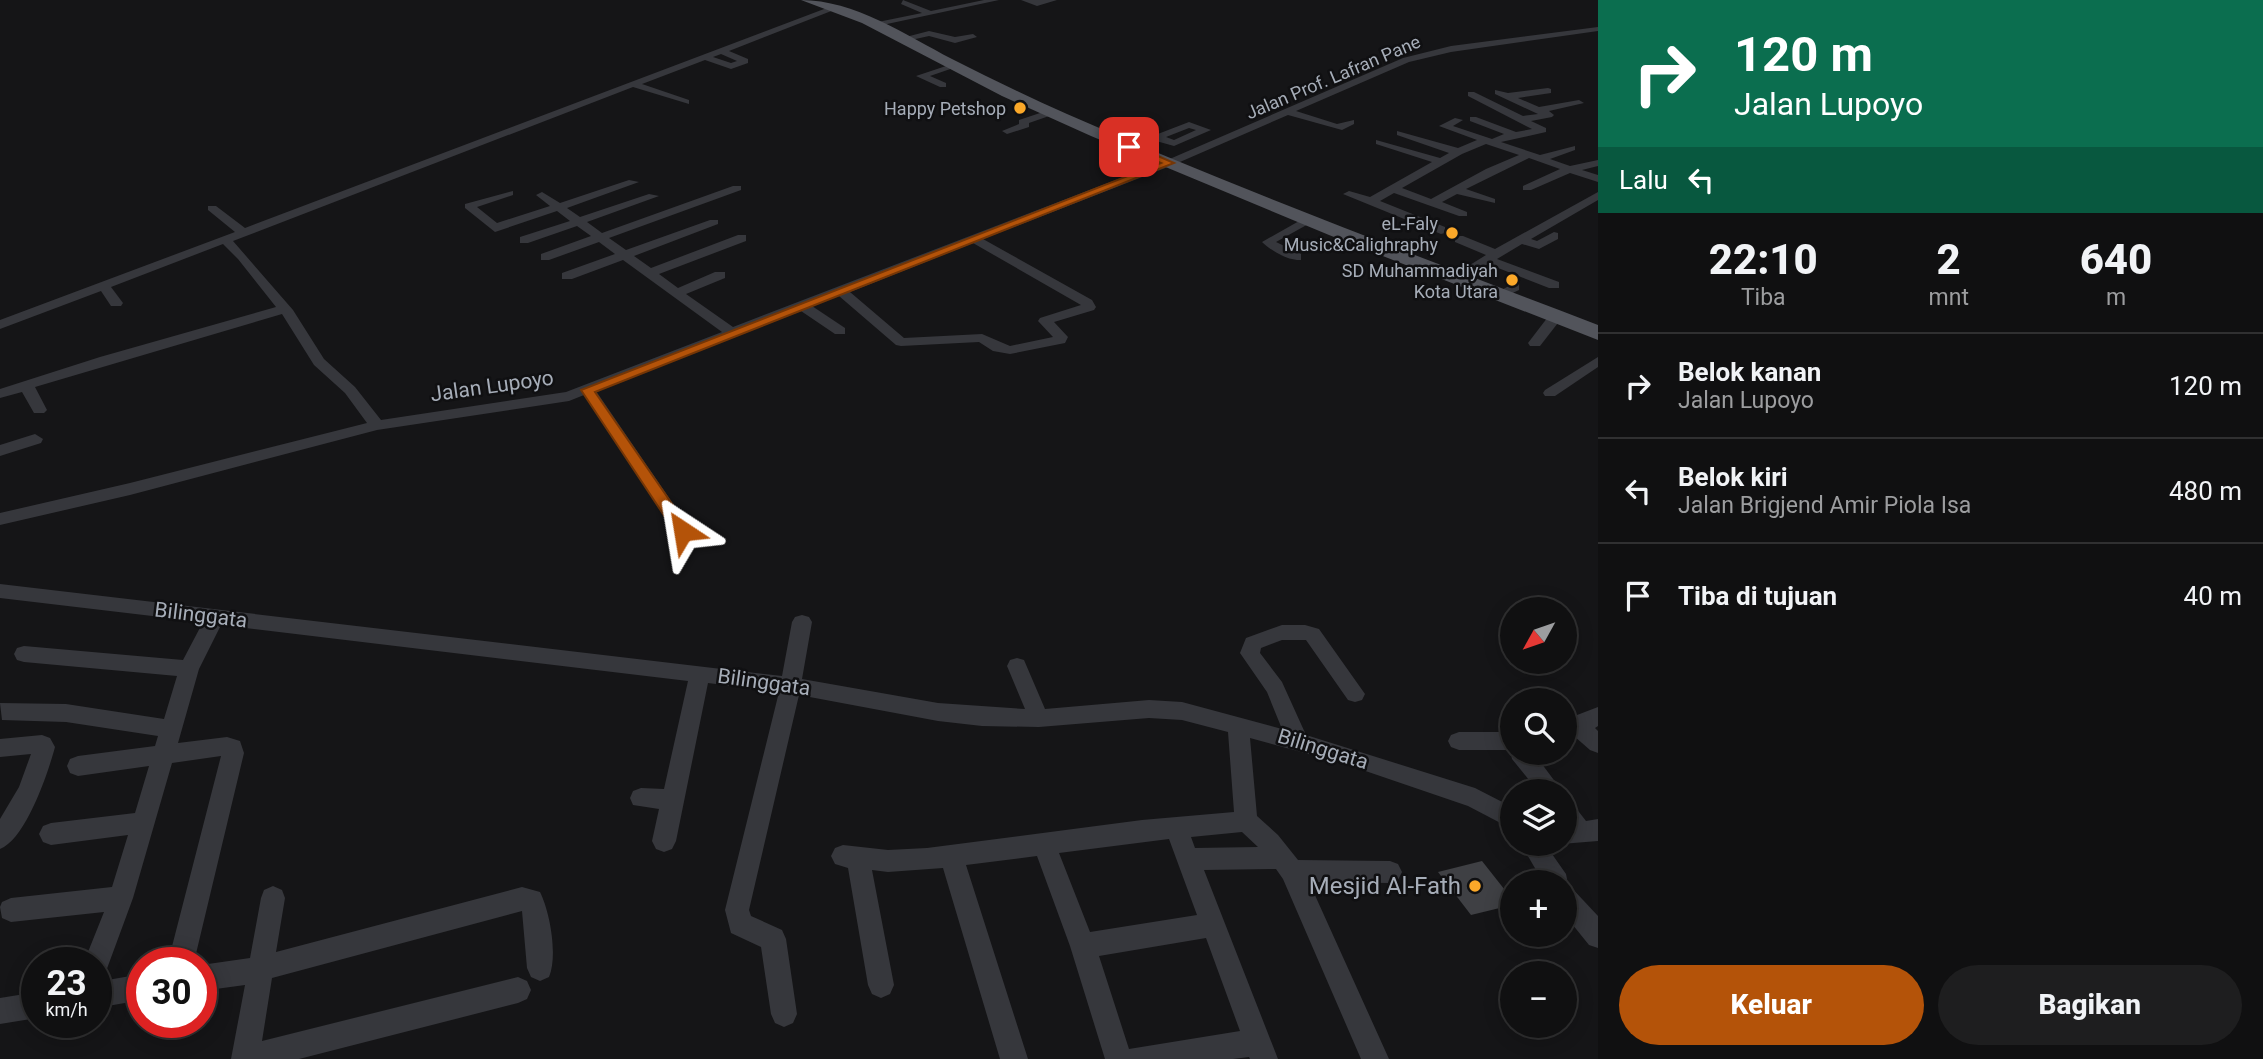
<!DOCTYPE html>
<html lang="id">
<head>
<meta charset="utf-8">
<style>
	:root { --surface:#101011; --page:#1e1e1f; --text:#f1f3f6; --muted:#9c9d9f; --line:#303031; --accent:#b45309 }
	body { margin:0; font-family:Roboto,sans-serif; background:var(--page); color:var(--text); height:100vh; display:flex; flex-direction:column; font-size:26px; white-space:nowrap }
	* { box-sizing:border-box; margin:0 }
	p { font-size:23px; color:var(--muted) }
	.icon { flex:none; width:38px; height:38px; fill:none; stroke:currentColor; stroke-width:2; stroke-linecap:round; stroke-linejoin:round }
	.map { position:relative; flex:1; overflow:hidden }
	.drawer { display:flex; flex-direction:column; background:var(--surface); width:665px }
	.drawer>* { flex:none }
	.banner { background:#0b6e4f; color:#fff; overflow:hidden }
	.needle { width:46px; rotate:230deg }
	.controls { position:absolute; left:1500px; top:597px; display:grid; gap:14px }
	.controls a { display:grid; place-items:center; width:77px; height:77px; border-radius:50%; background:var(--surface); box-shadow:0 4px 18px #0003,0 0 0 2px var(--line); font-size:35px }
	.speed { position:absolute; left:21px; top:947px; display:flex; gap:14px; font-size:35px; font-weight:700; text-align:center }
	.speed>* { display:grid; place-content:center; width:91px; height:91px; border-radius:50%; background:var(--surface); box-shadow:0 4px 18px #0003,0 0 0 2px var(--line); line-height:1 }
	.speed small { font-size:18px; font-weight:400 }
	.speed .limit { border:10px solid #d22; background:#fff; color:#111 }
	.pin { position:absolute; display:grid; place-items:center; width:60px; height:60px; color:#fff; margin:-30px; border-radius:14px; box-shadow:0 4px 10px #0006 }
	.me { position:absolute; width:77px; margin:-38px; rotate:327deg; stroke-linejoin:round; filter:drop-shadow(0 0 5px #0008) }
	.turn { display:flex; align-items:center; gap:24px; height:147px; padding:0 21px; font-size:32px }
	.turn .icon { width:91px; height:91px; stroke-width:2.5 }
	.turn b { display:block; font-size:49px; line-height:60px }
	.then { display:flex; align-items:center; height:66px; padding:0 21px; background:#0003; gap:14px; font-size:26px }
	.eta { display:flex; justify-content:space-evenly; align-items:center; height:119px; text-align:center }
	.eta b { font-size:42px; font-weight:800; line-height:49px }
	.cta { display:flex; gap:14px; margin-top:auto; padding:14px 21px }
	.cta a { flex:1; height:80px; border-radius:42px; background:var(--accent); color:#fff; font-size:28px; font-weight:800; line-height:80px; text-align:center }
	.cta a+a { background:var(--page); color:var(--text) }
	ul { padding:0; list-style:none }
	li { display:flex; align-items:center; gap:21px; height:105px; padding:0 21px; border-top:2px solid var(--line) }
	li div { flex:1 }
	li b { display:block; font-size:26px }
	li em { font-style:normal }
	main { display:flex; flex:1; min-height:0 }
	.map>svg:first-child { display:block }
</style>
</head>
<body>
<main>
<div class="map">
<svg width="1598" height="1059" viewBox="0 0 1598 1059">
	<rect width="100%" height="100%" fill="#151517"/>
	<path fill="#3f4044" d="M1482,861L1512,899V905L1471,915L1438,872Z"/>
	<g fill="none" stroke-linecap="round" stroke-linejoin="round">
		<g fill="#36373c" fill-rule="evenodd">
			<path d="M903,0L931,11L984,0H999L873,27V23L922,13L901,4Z"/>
			<path d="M1021,0H1057L1037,6Z"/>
			<path d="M832,6L839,8L729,51L748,59V63L731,69L705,60L642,84L689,100V104L633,87L233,241L293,310L324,359L355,387L381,420L566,392L722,332L623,260L572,279H562V273L615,254L599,242L549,260H541V254L591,236L577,226L528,243H520V237L570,221L557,211L495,232L465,208V204L513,191V195L477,207L497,223L550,206L536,195L542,192L560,203L629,180L639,182L567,208L580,217L649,194L659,196L587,222L602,233L733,186H741V190L609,238L626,250L710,220H718V224L634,256L651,268L738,235H746V241L659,274L678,288L715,272H725V278L686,294L733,327L1165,161L1403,58L1451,46L1598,27V31L1451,52L1409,62L1296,111L1337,124L1354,120V124L1342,130L1288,115L1173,165L983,239L1092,300L1096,307L1094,310L1054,322L1068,337L1065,343L1010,354L993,351L979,342L901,346L896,345L839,296L812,306L845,328V334H835L801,311L596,391L689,527L692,531L689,535H677L584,395L569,401L377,430L130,495L0,525V513L130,483L367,423L345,393L314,365L282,314L35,387L47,410L44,413H34L22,392L0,398V389L100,357L276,307L238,259L223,244L111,287L123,303L121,306H111L101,291L0,329V320L235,232L208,210V206H216L245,228ZM721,54L737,61L731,63L713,57ZM973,243L1081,305L1040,318L1038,321L1053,337L1010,346L982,334L904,338L850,292Z"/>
			<path d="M929,31L955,37L973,34L977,37L955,43L929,36L902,42L898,39Z"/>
			<path d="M952,64L959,66L930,76L946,83V87H940L916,76Z"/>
			<path d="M1548,88L1551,89V93L1518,98L1539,107L1579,100L1584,103L1549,111L1554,115L1552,117L1531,121L1546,128V132L1501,142L1540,155L1575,146V150L1550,159L1570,166L1598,160V166L1582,170L1598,175V182L1570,173L1531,190H1523V186L1560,169L1529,158L1466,189L1495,199V203L1457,194L1442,202L1467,212V216H1459L1394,193L1380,201L1445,227V233L1441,234L1343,194L1349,191L1370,197L1432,162L1376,144V140L1440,158L1449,153L1397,135V131L1458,148L1477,140L1439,126L1455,118L1463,120L1453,126L1492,139L1504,134L1470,121V117H1476L1516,132L1532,129L1468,96V92H1474L1523,116L1538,114L1495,94V90L1508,93ZM1486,144L1519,155L1486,169L1431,199L1402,188L1462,154Z"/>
			<path d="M1049,110L1052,111V115L1029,123V127L1007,134L1002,131L1019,124V120Z"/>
			<path d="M1189,122L1211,130L1174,146L1156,141L1129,150L1124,147ZM1189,128L1196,130L1174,140L1166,137Z"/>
			<path d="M1598,192V200L1531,239L1537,241L1554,232L1558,233V239L1539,249L1522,244L1497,259L1559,282V288H1549L1488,264L1460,281L1455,282L1449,278L1486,255L1455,242V236H1463L1495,249Z"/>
			<path d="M1308,216L1314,220L1312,222L1276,242L1301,254V260C1289,261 1271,251 1262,242Z"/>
			<path d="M1514,283L1519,284V290L1500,299L1493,295Z"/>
			<path d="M1556,312L1563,316L1561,319L1540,346H1530L1528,343L1551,313Z"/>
			<path d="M1598,357V367L1555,396H1545L1543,393L1545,390Z"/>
			<path d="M35,434L43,439L41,443L0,456V445Z"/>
			<path d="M0,584L782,676L792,622L795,617L802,615L809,617L812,622L802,679L938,703L1025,709L1007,666L1010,660L1017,658L1024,660L1045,709L1149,700L1182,702L1282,729L1267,692L1240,653L1246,638L1282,625H1305L1319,629L1365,694L1362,700L1355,702L1348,700L1306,640H1282L1261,648L1260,653L1282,682L1306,735L1475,788L1512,807V829L1468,806L1345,764L1250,738L1257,816L1278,835L1298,860L1390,861L1398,864L1402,872L1398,880L1390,883L1309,882L1389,1059H1361L1283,879L1276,869L1204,870L1278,1059H1250L1249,1057L1233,1059H1105L1070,946L1037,856L966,865L1028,1059H1000L943,868L888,872L872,870L894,985L890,994L881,998L872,994L868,985L848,868L835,864L831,856L835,848L843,845L888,850L927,848L1142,820L1234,812L1228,732L1182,720L1149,718L1039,727L982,726L938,721L799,695L749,910L751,916L782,930L786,939L797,1014L793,1023L784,1027L775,1023L771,1014L761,947L731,933L725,910L779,692L708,683L676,841L672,849L664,852L656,849L652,841L659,809L633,805L630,798L633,791L641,788L664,789L688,681L221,625L199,669L178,743L227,737L240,741L244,753L194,962H168L221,756L172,763L133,898L105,974L96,978V962H84L104,912L11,922L2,918L0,907L2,902L11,898L112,887L128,835L51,845L43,842L39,834L43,826L51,823L135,813L149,766L78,776L70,773L67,766L70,759L78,756L155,746L158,736L66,722L2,720L0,703L66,704L164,719L177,676L24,662L17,660L14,654L17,648L24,646L183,660L203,622L0,598ZM1242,832L1258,847L1195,848L1191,837ZM1169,839L1197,915L1090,932L1059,853ZM1206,938L1240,1031L1129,1049L1099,956Z"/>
			<path d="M1598,707V726L1595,728L1598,731V753L1590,750L1574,736L1564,738V720Z"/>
			<path d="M1459,732H1512V752H1533L1562,791H1538L1512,759L1510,750H1459L1451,747L1448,741L1451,735Z"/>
			<path d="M42,735L50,738L55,747C48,773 26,839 0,849V819L19,787L31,754L0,757V739Z"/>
			<path d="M1564,800L1572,803L1586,821L1598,819V841L1561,844H1564Z"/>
			<path d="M1521,844H1545L1566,874L1568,884L1598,916V948L1589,945L1564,914V882H1543Z"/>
			<path d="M273,886L282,890L285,898L276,952L522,887L540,892C550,912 558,956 549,977L540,981L531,977L527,968L522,911L272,978L262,1041L518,977L527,981L531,990L527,999L518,1003L299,1059H231L245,985L201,991V965L250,958L261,898L264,890Z"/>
			<path d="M142,974V1000L96,1008V982Z"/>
			<path d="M37,992V1018L0,1024V998Z"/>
		</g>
		<path fill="#52545b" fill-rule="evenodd" d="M801,0C854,0 906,35 952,59C990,78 1028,97 1067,114C1241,190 1420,257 1598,325V340L1329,235L1091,136L1002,96L862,23Z"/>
	</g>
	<path fill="#b45309" stroke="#753606" stroke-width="2" d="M1126,145H1133L1174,163L595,392L688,527L691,531L688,535H677L581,390L1161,163L1126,149Z"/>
	<g fill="#fba829" stroke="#101012" stroke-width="2.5">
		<circle cx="1020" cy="108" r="7"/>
		<circle cx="1452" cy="233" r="7"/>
		<circle cx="1512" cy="280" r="7"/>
		<circle cx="1475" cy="886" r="7"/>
	</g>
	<g text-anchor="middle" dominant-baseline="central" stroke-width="5" stroke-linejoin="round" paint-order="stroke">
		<g font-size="18" fill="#a6adb8" stroke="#101012">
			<text transform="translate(1333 77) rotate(-23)">Jalan Prof. Lafran Pane</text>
		</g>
		<g font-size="18" fill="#a6adb8" stroke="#101012" text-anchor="end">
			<text x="1006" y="108">Happy Petshop</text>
			<text x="1438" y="223">eL-Faly<tspan x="1438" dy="21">Music&amp;Calighraphy</tspan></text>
			<text x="1498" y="270">SD Muhammadiyah<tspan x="1498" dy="21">Kota Utara</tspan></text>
		</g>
		<g font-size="21" fill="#a6adb8" stroke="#101012">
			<text transform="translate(492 386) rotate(-8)">Jalan Lupoyo</text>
			<text transform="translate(201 615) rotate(7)">Bilinggata</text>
			<text transform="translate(764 682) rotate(8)">Bilinggata</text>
			<text transform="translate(1323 749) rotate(17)">Bilinggata</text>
		</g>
		<g font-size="24" fill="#a6adb8" stroke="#101012" text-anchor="end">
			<text x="1461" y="886">Mesjid Al-Fath</text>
		</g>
	</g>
</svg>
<div class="controls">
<a><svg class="needle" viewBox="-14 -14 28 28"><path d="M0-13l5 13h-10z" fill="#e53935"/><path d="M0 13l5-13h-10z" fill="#9c9d9f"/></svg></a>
<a><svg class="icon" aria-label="search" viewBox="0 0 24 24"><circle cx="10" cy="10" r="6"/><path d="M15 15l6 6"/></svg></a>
<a><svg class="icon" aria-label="layers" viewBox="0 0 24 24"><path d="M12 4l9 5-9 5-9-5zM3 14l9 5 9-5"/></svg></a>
<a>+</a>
<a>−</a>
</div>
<div class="speed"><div>23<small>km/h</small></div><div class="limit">30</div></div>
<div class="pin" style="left:1129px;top:147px;background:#d93025"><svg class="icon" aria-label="arrive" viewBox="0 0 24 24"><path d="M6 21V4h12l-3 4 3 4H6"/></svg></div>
<svg class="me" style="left:683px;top:531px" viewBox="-20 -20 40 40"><path d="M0-17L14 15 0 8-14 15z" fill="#b45309" stroke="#fff" stroke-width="4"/></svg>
</div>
<section class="drawer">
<div class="banner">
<div class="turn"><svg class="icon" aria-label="right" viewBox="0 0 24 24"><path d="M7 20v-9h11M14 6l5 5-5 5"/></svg><div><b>120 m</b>Jalan Lupoyo</div></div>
<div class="then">Lalu<svg class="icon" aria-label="left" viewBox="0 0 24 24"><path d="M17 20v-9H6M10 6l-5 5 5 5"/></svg></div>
</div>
<div class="eta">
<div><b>22:10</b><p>Tiba</p></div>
<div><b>2</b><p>mnt</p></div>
<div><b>640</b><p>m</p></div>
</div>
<ul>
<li><svg class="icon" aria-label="right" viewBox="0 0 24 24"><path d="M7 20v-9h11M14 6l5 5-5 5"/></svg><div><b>Belok kanan</b><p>Jalan Lupoyo</p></div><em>120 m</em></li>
<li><svg class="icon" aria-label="left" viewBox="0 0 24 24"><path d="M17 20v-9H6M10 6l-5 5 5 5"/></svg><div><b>Belok kiri</b><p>Jalan Brigjend Amir Piola Isa</p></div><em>480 m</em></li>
<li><svg class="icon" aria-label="arrive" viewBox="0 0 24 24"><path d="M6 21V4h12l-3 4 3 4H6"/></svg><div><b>Tiba di tujuan</b></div><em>40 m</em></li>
</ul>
<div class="cta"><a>Keluar</a><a>Bagikan</a></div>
</section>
</main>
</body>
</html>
